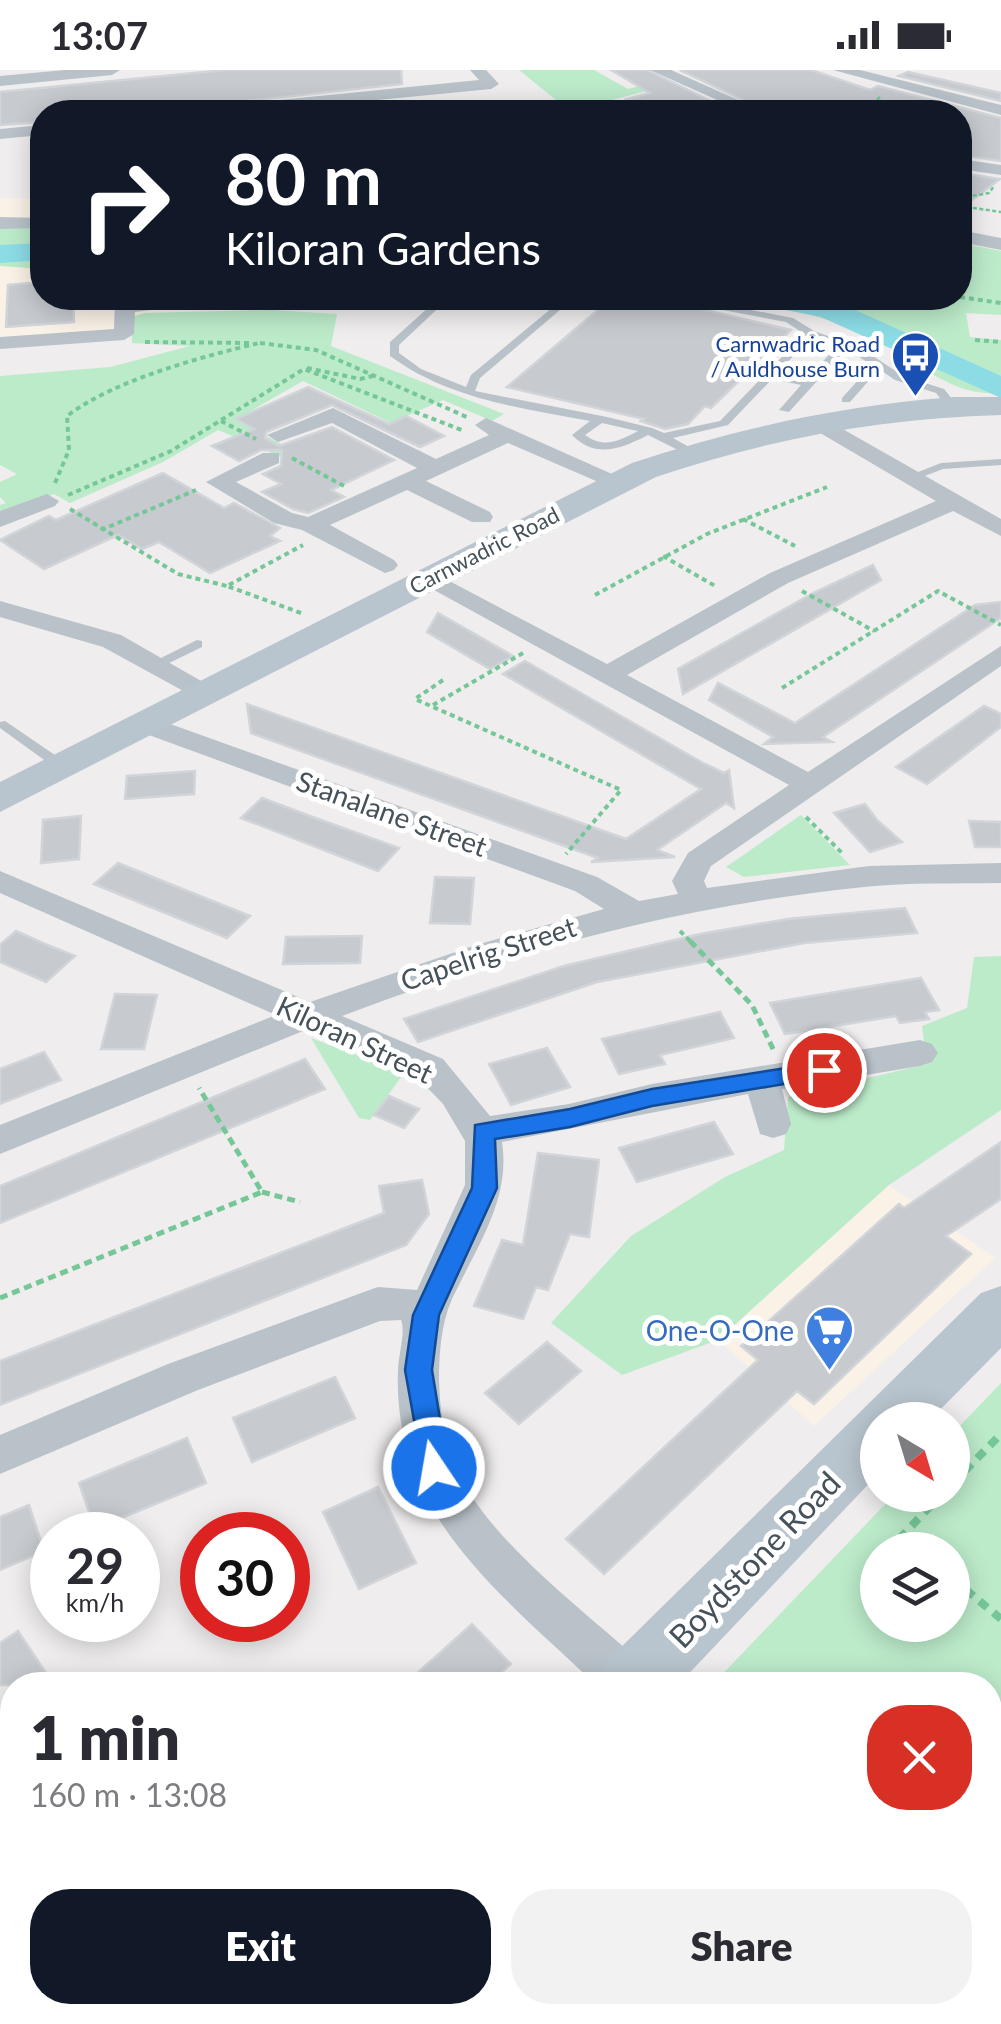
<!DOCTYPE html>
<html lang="en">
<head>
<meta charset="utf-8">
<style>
	:root { --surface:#fff; --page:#f2f2f3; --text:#2b2b33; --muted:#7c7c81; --accent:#111827 }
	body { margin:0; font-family:Lato,sans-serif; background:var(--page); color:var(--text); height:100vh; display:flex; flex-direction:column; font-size:38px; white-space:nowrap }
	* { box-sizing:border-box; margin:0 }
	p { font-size:32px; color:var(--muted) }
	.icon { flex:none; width:55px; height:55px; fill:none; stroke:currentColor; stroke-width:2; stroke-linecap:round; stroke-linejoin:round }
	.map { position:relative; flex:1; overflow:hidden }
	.side { position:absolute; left:0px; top:1602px; width:1002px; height:352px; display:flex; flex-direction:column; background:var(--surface); border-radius:40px 40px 0 0; box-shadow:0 5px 25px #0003 }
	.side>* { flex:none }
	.banner { position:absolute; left:30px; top:30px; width:942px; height:210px; border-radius:40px; box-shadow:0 5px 25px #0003; background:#111827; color:#fff; overflow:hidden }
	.needle { width:65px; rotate:142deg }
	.buttons { position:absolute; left:860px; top:1332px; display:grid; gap:20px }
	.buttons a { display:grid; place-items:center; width:110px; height:110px; border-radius:50%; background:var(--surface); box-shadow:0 5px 25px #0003; font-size:50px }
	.speed { position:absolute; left:30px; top:1442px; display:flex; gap:20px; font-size:50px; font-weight:700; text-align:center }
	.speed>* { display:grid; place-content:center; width:130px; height:130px; border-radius:50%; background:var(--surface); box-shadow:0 5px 25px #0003; line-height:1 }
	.speed small { font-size:25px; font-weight:400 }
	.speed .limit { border:15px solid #d22; background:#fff; color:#111 }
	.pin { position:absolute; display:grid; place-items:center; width:85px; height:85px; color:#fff; margin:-42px; border:5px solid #fff; border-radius:50%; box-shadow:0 2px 10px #0007 }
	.me { position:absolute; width:110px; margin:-55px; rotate:348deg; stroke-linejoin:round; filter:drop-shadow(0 0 8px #0008) }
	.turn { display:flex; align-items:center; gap:35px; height:210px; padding:0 30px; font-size:45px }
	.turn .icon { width:130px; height:130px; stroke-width:2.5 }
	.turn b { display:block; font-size:70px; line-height:85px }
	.round { display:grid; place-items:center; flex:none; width:105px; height:105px; border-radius:40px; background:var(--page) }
	.overview { display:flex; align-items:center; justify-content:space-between; height:170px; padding:0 30px }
	h1 { font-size:60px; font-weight:800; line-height:75px }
	.cta { display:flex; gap:20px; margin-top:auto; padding:20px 30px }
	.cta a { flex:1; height:115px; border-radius:40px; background:var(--accent); color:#fff; font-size:40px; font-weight:800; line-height:115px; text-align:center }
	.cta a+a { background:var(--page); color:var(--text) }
	.status { display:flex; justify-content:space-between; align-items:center; height:70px; padding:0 50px; background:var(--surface); direction:ltr }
	.status svg { height:28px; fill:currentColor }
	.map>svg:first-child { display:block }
</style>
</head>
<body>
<div class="status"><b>13:07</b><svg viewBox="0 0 49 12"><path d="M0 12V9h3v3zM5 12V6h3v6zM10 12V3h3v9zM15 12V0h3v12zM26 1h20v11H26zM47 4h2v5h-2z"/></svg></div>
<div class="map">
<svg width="1001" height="1954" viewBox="0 0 1001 1954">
	<rect width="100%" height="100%" fill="#efeded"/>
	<g fill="#faf2e6">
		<path d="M0,128L42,129V228H294L271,240L144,243L127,263L0,272Z"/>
		<path d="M889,1115L995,1188L814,1356L718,1270Z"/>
	</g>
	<g fill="#bcebca" fill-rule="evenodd">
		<path d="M519,0H594L628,19L657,12L673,14L608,31L610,42H473L470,40L556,30Z"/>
		<path d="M0,155H42V199L0,196Z"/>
		<path d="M960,173L1001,181V245L966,243L970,267L1001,270V323C945,328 907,280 859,261C817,244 774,235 729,228H960Z"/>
		<path d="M271,240L337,244L331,276L504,344L492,351L443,330L391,353L303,311L235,350L297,382L283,388L218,360L163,392L70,433L54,424L0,445V435L6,433L0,427V412L17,404L0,395V306L110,297L190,276L132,273L131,247L144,243Z"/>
		<path d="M801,745L850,795L744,807L726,797Z"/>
		<path d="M1001,886V1040L889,1115L718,1270L622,1305L551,1253L631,1166L725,1107L784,1080L788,1027L927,994L922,956L967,938L974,887Z"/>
		<path d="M311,968L404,1003L370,1050L359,1048Z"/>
		<path d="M1001,1313V1954H389L400,1942H990V1615H712L894,1425H952L953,1363ZM878,1480H952V1555H878Z"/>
	</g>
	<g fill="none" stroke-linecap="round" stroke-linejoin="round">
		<g fill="#8cdce6" fill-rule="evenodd">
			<path d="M42,173V190L0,193V175Z"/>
			<path d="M752,228H815L840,233L1001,306V328L821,247L756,234Z"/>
		</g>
	</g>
	<g fill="#c7cacf" stroke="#d1d4d8" stroke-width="2.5">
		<path d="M225,0H401L402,14L147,42H42V52L0,55V22Z"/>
		<path d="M611,0H647L721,36L696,42H660L627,29L650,23Z"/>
		<path d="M680,0H811L870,20L878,16L1001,48V91L960,85V42H768Z"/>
		<path d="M908,2L1001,23V31L899,6Z"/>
		<path d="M960,103L1000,109L960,139Z"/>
		<path d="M42,212V228H73L74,252L6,257L8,215Z"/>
		<path d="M612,228H654L791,260L711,338L705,336L688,354L665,359L641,351L644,349L507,317Z"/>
		<path d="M308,317L389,354L406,346L444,366L420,377L332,335L266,362L265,368L279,376L332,357L394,390L331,420L344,427L308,443L293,439L262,422L281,414L263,404L281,396L282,380H261L239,391L212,376L254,359L236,349Z"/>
		<path d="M163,403L224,438L234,433L280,458L270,466L280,471L210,503L159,472L142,479L118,465L44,499L0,470L49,446L56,450Z"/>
		<path d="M873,495L881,510L683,624L678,599L815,522Z"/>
		<path d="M1001,532V548L823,667L832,672L764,674L773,667L709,630L718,613L795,653L975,535Z"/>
		<path d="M438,543L513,586L490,599L427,562Z"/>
		<path d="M525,591L703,693L724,703L729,700L734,738L726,733L657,780L675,787L591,792L598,788L251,663L247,634L626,769L701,719L503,604Z"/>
		<path d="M984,636L1001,644V657L927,714L896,697Z"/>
		<path d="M195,701L194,724L125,729L127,706Z"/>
		<path d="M262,728L318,749L399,778L378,801L241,748Z"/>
		<path d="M865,734L877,750L902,772L870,782L834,743Z"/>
		<path d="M81,746L79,789L41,793L43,750Z"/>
		<path d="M969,751L1001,752V777H975Z"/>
		<path d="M118,793L175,816L250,846L227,868L94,814Z"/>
		<path d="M435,807L474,808L470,854L430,853Z"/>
		<path d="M905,838L917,863L804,873L597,912L418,972L404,949L564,896L700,864L788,849Z"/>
		<path d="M16,861L45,874L75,886L46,912L0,892V875Z"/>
		<path d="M362,866L360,893L283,894L286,867Z"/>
		<path d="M921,908L939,940L925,942L929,949L900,953L896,946L785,964L770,933Z"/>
		<path d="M115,924L157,925L144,979H101Z"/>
		<path d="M720,942L734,968L660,985L665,994L619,1004L602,969Z"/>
		<path d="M547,978L570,1017L511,1035L489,994Z"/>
		<path d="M44,982L61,1010L0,1034V999Z"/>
		<path d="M305,989L325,1019L0,1153V1116Z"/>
		<path d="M389,1026L419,1039L404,1058L374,1045Z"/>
		<path d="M714,1052L733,1084L637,1112L619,1078Z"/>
		<path d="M1001,1072V1129L946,1166L971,1184L814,1334L797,1321L604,1504L566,1469L758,1290L741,1276L899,1134L904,1138Z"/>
		<path d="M538,1083L599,1090L589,1167L570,1164L548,1220L536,1217L523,1249L474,1236L502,1170L523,1175Z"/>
		<path d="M422,1110L429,1144L406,1175L0,1335V1291L384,1143L379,1116Z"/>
		<path d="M547,1272L581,1301L519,1354L485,1323Z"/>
		<path d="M335,1307L355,1348L252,1392L233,1348Z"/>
		<path d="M187,1368L206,1413L95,1459L79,1413Z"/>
		<path d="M378,1417L416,1493L359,1519L323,1442Z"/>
		<path d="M29,1435L44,1481L0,1500V1447Z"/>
		<path d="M472,1554L511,1594L488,1615H404Z"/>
		<path d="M18,1561L54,1615H0V1573Z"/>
	</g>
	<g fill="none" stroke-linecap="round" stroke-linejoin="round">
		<g stroke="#76c798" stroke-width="2.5" stroke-dasharray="4 2.5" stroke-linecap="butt">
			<path d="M880,27L873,33L889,42"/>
			<path d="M960,128L989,123L994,116"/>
			<path d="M960,136L1001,142"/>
		</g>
		<g stroke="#76c798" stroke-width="4" stroke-dasharray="5 4" stroke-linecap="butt">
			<path d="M960,227L1001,233"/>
			<path d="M975,270L1001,272"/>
			<path d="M145,272L249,273"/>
			<path d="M260,273L316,280L469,348"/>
			<path d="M307,298L360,309L373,306"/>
			<path d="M221,351L256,369"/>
			<path d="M292,388L344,416"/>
			<path d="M55,413L69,380L67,346C114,310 201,287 259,273"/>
			<path d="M68,425L171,381L304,299L464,361"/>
			<path d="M70,439L178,504L227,516"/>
			<path d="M743,449L795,476"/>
			<path d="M101,460L196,420"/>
			<path d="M663,486L717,517"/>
			<path d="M802,521L874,561"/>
			<path d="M595,525L707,464L827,417"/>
			<path d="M301,543L227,516L303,475"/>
			<path d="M443,610L415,629L621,720L566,784"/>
			<path d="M782,618L938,521L1001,555"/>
			<path d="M433,635L523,583"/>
			<path d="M806,747L844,785"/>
			<path d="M680,861L692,873"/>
		</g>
		<g stroke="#76c798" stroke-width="5" stroke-dasharray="8 5" stroke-linecap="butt">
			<path d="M690,871L752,935L774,981"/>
			<path d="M262,1122L300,1132"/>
			<path d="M0,1228L262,1122L199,1018"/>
		</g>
		<g stroke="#76c798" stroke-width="8" stroke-dasharray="10 8" stroke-linecap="butt">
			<path d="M952,1414L1001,1364"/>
			<path d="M919,1480L902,1466L941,1425"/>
			<path d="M952,1508L1001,1549"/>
			<path d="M990,1896L1001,1881"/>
			<path d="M964,1942L976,1954"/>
			<path d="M947,1954L956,1942"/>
		</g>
		<g fill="#b9c2c9" fill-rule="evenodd">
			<path d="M439,228H449L399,275V283L421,299L466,317L471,305L564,228H574L480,308L475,321L607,347L652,358L664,363L720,351L804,264L786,252L675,231L670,228H688L793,248L814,261L861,278L903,306L944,319L958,336L948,338L936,323L895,310L879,299L850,332H842V328L872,295L846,279L789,342L779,340L801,315L772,309L728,355L673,368L696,381V385H688L648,365C621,379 596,389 572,365L590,351C520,338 449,329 390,286V272ZM812,267L837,276L806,310L777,303ZM602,353L633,360L638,361C619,371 604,379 585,365Z"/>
			<path d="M1001,389V395L943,399L914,410L908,406L941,393Z"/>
			<path d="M197,570L202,571V577L161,597H151L149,594Z"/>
			<path d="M5,651L68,694V700H58L0,658V652Z"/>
		</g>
		<g fill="#b9c2c9" fill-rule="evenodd">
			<path d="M65,0H120L112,5L0,16V6Z"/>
			<path d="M470,0H486L499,14L491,19L254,42H202L210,37L479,10Z"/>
			<path d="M650,0H671L765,42H744Z"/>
			<path d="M833,0H860L1001,35V45Z"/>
			<path d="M42,55V65L0,69V59Z"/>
			<path d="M960,89L1001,95V105L960,99Z"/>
			<path d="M0,147L42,148V158L0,159Z"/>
			<path d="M960,160L1001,168V180L960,172Z"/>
			<path d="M115,228H208L198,234L135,242L134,264L124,270L0,279V267L114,259Z"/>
			<path d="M333,338L436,389L489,365L475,355L486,348L630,412L618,419L610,417L508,373L426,411L490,442L493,447L490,452H472L407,420L330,455L394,490L398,495L394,500L385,503L302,460L274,453L206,412L263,383H279V393L236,412L292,443L308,447L417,398L332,353L278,372L267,365Z"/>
			<path d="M818,345L1001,449V466L953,441L788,513L627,605L808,702L1001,576V596L711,796L704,811L707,818L869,796L1001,793V813C956,814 909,812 864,817C684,835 511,881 342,946L443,989L490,1046L569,1034L652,1014L920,970L932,974L938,983L932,992L920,996L782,1019L791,1054L786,1064L773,1068L760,1064L748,1024L502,1072C511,1130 476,1178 452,1229C441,1254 439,1284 439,1311C440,1338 443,1368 454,1394C486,1470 587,1542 647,1598L654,1615H596C522,1543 424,1470 403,1363C399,1343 397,1322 398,1301C398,1286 406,1262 401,1250L380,1251L198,1320L0,1404V1365L168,1294L364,1222L378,1217L417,1220L465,1115V1071L443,1034L417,1007L308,959L0,1084V1055L276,945L0,823V801L310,932L476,875L604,839L575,821L138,661L134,655L138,649L148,646L597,807L639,831L678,824L672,811L688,783L789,715L414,509L427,501L436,504L607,594L770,503L936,431L810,357V347Z"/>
			<path d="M47,424L59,431L55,436L0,457V441Z"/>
			<path d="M0,531L121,565L222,623L208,631L198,629L103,577L0,547Z"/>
			<path d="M0,1754L12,1760V1821L0,1816Z"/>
			<path d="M103,1942H162L166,1954H108Z"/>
		</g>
		<g fill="#b9c5ce" fill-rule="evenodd">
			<path d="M955,327H1001V345C881,348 769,369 656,407L0,742V712L632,393C738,358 844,335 955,327Z"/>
			<path d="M1001,1216V1278L930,1350H878V1404L678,1615H597L607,1591L981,1223Z"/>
			<path d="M268,1942H352L347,1954H263Z"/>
		</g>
	</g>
	<path fill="#1a73e8" stroke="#114b97" stroke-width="2.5" d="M824,992L832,994V1006L652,1036L570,1057L495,1069L497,1118L439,1245L432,1300L448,1398L443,1406L434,1410L424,1406L405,1300L413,1245L472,1118L475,1055L570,1039L652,1019Z"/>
	<defs>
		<symbol id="bus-pin" viewBox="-11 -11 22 30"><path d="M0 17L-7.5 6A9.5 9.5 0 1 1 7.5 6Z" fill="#1a4fb4" stroke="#fff"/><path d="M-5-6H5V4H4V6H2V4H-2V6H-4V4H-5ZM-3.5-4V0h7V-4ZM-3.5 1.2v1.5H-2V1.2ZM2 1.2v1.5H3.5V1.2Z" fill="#fff"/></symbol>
		<symbol id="supermarket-pin" viewBox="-11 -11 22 30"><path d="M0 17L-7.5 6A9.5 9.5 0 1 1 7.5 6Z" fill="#3f7fe0" stroke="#fff"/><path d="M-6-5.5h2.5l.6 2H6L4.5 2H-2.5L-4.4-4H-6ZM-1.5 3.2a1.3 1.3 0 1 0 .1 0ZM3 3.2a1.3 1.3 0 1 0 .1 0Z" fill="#fff"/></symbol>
	</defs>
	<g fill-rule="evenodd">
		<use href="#bus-pin" x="888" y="258" width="55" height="75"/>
		<use href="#supermarket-pin" x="802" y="1232" width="55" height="75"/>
	</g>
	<g text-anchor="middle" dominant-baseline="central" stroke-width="10" stroke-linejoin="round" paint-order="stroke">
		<g font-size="22" fill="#164399" stroke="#fff" text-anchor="end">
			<text x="880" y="273">Carnwadric Road<tspan x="880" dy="25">/ Auldhouse Burn</tspan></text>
		</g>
		<g font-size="22" fill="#465259" stroke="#fff">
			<text transform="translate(484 480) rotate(-27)">Carnwadric Road</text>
		</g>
		<g font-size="28" fill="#465259" stroke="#fff">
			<text transform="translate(392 743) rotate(20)">Stanalane Street</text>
			<text transform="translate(488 883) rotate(-18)">Capelrig Street</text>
			<text transform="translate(355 969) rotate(25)">Kiloran Street</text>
		</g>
		<g font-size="28" fill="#366cbe" stroke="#fff" text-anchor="end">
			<text x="794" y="1260">One-O-One</text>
		</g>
		<g font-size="32" fill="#465259" stroke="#fff">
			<text transform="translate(754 1489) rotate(-46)">Boydstone Road</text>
		</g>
	</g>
</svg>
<div class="buttons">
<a><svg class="needle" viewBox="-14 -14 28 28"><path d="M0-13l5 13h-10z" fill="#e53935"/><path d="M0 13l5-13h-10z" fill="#7c7c81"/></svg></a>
<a><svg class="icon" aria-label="layers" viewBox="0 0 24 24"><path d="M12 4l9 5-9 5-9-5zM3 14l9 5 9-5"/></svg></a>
</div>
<div class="speed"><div>29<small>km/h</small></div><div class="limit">30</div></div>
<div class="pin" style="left:824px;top:1000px;background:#d93025"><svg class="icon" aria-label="arrive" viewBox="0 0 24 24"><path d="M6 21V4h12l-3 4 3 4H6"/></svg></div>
<svg class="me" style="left:434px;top:1398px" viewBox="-20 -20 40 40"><circle r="17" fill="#1a73e8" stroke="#fff" stroke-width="3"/><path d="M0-11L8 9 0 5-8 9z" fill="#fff"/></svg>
<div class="banner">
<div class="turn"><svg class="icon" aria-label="right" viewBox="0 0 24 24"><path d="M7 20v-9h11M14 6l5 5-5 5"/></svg><div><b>80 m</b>Kiloran Gardens</div></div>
</div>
<section class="side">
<div class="overview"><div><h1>1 min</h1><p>160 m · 13:08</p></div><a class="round" style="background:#d93025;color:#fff"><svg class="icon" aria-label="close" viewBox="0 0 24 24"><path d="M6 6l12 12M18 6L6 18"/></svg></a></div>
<div class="cta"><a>Exit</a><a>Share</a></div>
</section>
</div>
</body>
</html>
